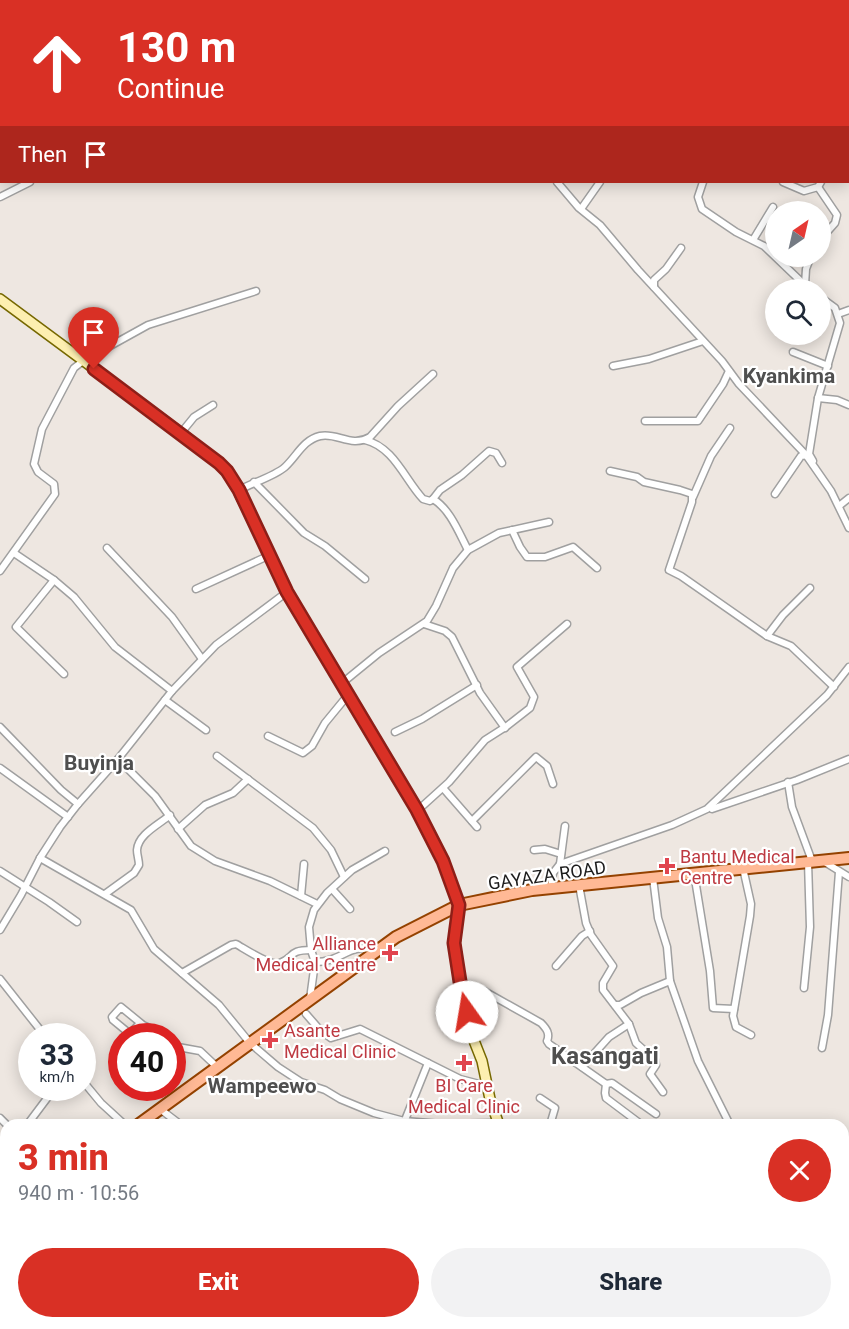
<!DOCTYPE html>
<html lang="en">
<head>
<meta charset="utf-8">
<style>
	:root { --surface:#fff; --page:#f2f2f3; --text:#1f2937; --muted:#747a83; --accent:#d93025 }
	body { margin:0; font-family:Roboto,sans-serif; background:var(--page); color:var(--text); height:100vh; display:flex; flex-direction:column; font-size:22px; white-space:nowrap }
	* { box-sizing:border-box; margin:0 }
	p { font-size:20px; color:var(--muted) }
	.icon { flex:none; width:33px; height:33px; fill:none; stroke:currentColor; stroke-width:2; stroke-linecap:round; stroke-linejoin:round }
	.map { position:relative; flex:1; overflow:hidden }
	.drawer { position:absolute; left:0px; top:1119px; width:849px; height:210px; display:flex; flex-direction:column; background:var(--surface); border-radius:18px 18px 0 0; box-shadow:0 3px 15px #0003 }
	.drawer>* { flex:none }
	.banner { position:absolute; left:0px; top:0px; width:849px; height:183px; box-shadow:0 3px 15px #0003; background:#d93025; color:#fff; overflow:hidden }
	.needle { width:39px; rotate:34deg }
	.tools { position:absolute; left:765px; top:201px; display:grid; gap:12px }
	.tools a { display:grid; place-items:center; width:66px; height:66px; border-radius:50%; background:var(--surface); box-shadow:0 3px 15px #0003; font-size:30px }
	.speed { position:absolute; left:18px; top:1023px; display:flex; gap:12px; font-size:30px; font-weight:700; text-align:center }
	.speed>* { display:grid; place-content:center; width:78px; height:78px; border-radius:50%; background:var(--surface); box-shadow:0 3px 15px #0003; line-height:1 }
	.speed small { font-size:15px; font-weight:400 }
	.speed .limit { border:9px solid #d22; background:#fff; color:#111 }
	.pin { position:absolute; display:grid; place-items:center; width:51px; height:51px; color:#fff; margin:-62px -26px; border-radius:50% 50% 50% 0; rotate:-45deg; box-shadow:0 0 6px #0007 }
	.pin .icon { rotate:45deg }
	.me { position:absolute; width:66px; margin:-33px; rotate:347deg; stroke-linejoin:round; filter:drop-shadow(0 0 4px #0008) }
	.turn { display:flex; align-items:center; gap:21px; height:126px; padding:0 18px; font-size:27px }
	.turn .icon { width:78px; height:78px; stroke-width:2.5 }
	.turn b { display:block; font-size:42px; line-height:51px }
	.then { display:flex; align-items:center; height:57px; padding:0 18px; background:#0003; gap:12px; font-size:22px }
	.round { display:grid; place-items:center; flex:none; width:63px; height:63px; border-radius:32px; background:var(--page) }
	.headline { display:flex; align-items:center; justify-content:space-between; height:102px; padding:0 18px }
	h1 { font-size:36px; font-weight:800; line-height:45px; color:var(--accent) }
	.button { display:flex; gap:12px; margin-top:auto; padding:12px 18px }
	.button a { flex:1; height:69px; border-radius:36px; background:var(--accent); color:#fff; font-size:24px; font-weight:800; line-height:69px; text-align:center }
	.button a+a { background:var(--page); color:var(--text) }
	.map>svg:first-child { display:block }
</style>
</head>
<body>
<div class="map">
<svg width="849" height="1329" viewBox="0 0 849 1329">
	<rect width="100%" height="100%" fill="#eee7e1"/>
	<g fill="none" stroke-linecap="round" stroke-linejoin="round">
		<defs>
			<g id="street">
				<path d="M85,0L86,2"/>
				<path d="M373,0L375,2"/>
				<path d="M613,0L614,2"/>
				<path d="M686,0L688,2"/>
				<path d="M784,0L786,2"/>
				<path d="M813,0L815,2"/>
				<path d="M115,2L117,0"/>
				<path d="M214,2L217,0"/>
				<path d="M643,2L644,0"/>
				<path d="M848,20L849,19"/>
				<path d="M0,35L2,36"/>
				<path d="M848,83L849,82"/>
				<path d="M848,152L849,151"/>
				<path d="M557,182L579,208L600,225L638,270L722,361L739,384L806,455L831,491L849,528"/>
				<path d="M703,182L698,197L702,209L736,232L764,246L810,290"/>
				<path d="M783,182L804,191L818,187L821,182"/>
				<path d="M818,187L837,215L835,223L820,240"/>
				<path d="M0,197L30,182"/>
				<path d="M581,209L600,182"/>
				<path d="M753,240L773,207"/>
				<path d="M805,285L806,269L811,256"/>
				<path d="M654,287V280L666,269L681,248"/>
				<path d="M838,314L849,310"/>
				<path d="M793,352L828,366"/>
				<path d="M613,366L649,359L703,341"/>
				<path d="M818,398L837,400L849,405"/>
				<path d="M645,421H698L723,384L729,371"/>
				<path d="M181,433L194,417L213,405"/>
				<path d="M365,440C394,447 405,480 423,499L430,501L433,499C450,509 459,533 468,550"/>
				<path d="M813,461L809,454L818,398L840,323L835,308L820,297"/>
				<path d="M610,471L637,477L644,482L680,490L692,494V502L669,570L681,576L767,636L791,646L834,687"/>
				<path d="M254,482L304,533L325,546L365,579"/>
				<path d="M239,490C252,483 275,476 285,467C297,456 303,440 320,436C337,432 351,448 370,437L398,406L433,374"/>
				<path d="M775,494L801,456L808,455"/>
				<path d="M693,497L711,456L730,428"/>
				<path d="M433,499L440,490L462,475L489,451L496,453L502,463"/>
				<path d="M839,506L849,498"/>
				<path d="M512,530L520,547L527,557H545L573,547L597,568"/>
				<path d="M107,548L172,617L202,659"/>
				<path d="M14,553L54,580L74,597L115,647L172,691"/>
				<path d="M0,571L55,494L54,484L38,472L34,464L42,429L74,368L83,361L148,325L256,291"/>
				<path d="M54,580L16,627L64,674"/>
				<path d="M196,589L270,555"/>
				<path d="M424,624L445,631L452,637L480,693L505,728"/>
				<path d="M767,636L783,615L810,588"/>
				<path d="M341,684L379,653L427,621L436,606L453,568L468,550L499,533L549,522"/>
				<path d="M165,700L206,730"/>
				<path d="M0,727L61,790L78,804"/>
				<path d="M395,732L422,719L477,685"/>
				<path d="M268,736L303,753L312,746L325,723L348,695"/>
				<path d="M217,756L313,828L331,850L344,877"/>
				<path d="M118,759L155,796L191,846L215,861L270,881L317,904"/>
				<path d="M0,768L68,817"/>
				<path d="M788,782L792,807L812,861"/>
				<path d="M443,788L477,827"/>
				<path d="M712,809L797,780L849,759"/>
				<path d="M417,811L449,782L485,740L507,726L530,708L534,697L517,667L567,624"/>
				<path d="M472,821L536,757L547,766L553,784"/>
				<path d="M178,829L205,805L233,793L248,779"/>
				<path d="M534,850L545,849L561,854"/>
				<path d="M40,858L131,910L154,949L219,1005L250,1043L278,1067L301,1082L325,1090L340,1099L374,1113L404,1121L441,1124L498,1123L512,1125"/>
				<path d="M823,861L849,877"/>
				<path d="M560,864L565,826"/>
				<path d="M743,868L751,904L750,916L733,1016L736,1027L751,1035"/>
				<path d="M0,871L49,902L77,922"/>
				<path d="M694,873L710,971L713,1008L734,1009"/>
				<path d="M653,878L658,918L667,947L670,981L698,1061L730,1125"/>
				<path d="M579,885L586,923L591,935L613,966L603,983V990L629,1024L636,1043L655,1060L656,1065L650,1074L663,1092"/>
				<path d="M551,888L553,873L560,864L672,825L707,809L827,695L849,667"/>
				<path d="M332,889L350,909"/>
				<path d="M105,894L134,873L139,865C139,860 137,855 137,850C138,834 160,824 170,815"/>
				<path d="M301,896L304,864"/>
				<path d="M0,930L21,895L40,858L60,827L78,804L118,759L172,691L216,645L287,592"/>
				<path d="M315,962C343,962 348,942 377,950"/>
				<path d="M556,966L582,936L590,931"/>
				<path d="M182,973L231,945L236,944C245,949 272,967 280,963C295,957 288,950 311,950"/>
				<path d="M0,979L45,1036"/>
				<path d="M461,988L484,991L541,1023C547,1029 550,1034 547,1041L549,1044L606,1084L612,1083L656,1114"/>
				<path d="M804,988L810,927L808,862"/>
				<path d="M310,999L315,962L311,950L309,927L314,910L327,893L352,870L385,851"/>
				<path d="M615,1005H620L641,993L670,981"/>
				<path d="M306,1014L320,1030L331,1038L360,1029L460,1079L487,1086"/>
				<path d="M140,1023L130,1034L113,1020L112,1017L121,1007L143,1025L159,1032L165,1036"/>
				<path d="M172,1042L178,1047L200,1051L217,1067"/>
				<path d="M822,1048L828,1015L839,872"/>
				<path d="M582,1067L609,1037L629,1024"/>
				<path d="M82,1080L101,1103L125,1125"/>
				<path d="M606,1084L605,1093L606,1098L642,1125"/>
				<path d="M540,1098L555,1108L550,1125"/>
				<path d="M160,1109L181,1125"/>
				<path d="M0,1118L7,1125"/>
				<path d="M27,1125L51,1093"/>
				<path d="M403,1125L428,1063"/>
				<path d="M78,1323L83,1329"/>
				<path d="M134,1323L138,1329"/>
				<path d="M315,1323L320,1329"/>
				<path d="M842,1327L849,1328"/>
				<path d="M11,1329L12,1323"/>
				<path d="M372,1329L377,1327L384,1329"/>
				<path d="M399,1329L401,1323"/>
			</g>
			<g id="secondary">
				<path d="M0,299L181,433L219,463L233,480L287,592L417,811L443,861L459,905L455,943L461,988L471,1033L482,1061L490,1099L499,1125"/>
				<path d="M572,1323L575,1329"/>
			</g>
			<g id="primary">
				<path d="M138,1125L396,937L459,905L532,890L849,858"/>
				<path d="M0,1237L6,1232"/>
			</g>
		</defs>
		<use href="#street" stroke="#a0a0a0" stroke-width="9"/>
		<use href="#secondary" stroke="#766800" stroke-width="12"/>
		<use href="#primary" stroke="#944200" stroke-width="14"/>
		<use href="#street" stroke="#fff" stroke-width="6"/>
		<use href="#secondary" stroke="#fdefb0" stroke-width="9"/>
		<use href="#primary" stroke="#ffb995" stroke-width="10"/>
	</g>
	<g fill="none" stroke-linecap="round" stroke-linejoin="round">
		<defs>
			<path id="route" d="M94,369L219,463L227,471L239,490L287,592L417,810L443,861L459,905L454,943L461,988L467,1012"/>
		</defs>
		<use href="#route" stroke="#8d1f18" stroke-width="15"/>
		<use href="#route" stroke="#d93025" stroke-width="10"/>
	</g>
	<g fill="#e0444e" stroke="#fff" stroke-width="2">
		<path d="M664 857h6v6h6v6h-6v6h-6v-6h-6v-6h6z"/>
		<path d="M387 944h6v6h6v6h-6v6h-6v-6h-6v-6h6z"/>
		<path d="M267 1031h6v6h6v6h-6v6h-6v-6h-6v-6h6z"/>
		<path d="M461 1054h6v6h6v6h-6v6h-6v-6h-6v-6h6z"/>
	</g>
	<g text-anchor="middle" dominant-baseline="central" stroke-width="4.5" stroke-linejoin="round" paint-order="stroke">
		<g font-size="18" fill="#be3a42" stroke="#fff" text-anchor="start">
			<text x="680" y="856">Bantu Medical<tspan x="680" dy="21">Centre</tspan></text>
			<text x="376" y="943" text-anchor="end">Alliance<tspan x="376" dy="21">Medical Centre</tspan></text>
			<text x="284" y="1030">Asante<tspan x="284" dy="21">Medical Clinic</tspan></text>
			<text x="464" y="1085" text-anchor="middle">BI Care<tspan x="464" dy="21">Medical Clinic</tspan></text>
		</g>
		<g font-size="18" fill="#1c1c1c" stroke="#fff">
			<text transform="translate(547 875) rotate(-8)">GAYAZA ROAD</text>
		</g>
		<g font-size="21" font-weight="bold" fill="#4f4f4f" stroke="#fff">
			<text x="789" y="376">Kyankima</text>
			<text x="99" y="763">Buyinja</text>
			<text x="262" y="1086">Wampeewo</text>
		</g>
		<g font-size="24" font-weight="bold" fill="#4f4f4f" stroke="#fff">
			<text x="605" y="1056">Kasangati</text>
		</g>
	</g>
</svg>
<div class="tools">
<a><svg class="needle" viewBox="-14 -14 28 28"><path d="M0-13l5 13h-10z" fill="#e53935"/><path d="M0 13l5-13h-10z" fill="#747a83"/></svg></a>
<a><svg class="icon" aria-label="search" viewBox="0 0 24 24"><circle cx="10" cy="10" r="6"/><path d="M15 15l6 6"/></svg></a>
</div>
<div class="speed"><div>33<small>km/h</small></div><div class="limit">40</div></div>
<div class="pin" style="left:94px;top:369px;background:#d93025"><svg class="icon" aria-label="arrive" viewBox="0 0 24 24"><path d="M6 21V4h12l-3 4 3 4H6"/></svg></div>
<svg class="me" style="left:467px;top:1012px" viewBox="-20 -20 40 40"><circle r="19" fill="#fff"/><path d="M0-13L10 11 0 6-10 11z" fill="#d93025"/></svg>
<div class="banner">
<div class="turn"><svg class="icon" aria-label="ahead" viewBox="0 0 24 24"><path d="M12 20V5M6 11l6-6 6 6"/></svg><div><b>130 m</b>Continue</div></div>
<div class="then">Then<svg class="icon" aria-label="arrive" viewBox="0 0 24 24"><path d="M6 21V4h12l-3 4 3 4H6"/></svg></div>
</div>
<section class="drawer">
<div class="headline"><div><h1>3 min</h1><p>940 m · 10:56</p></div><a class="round" style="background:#d93025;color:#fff"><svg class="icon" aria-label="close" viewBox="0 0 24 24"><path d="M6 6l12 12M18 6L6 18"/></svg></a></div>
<div class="button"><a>Exit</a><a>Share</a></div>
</section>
</div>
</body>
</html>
